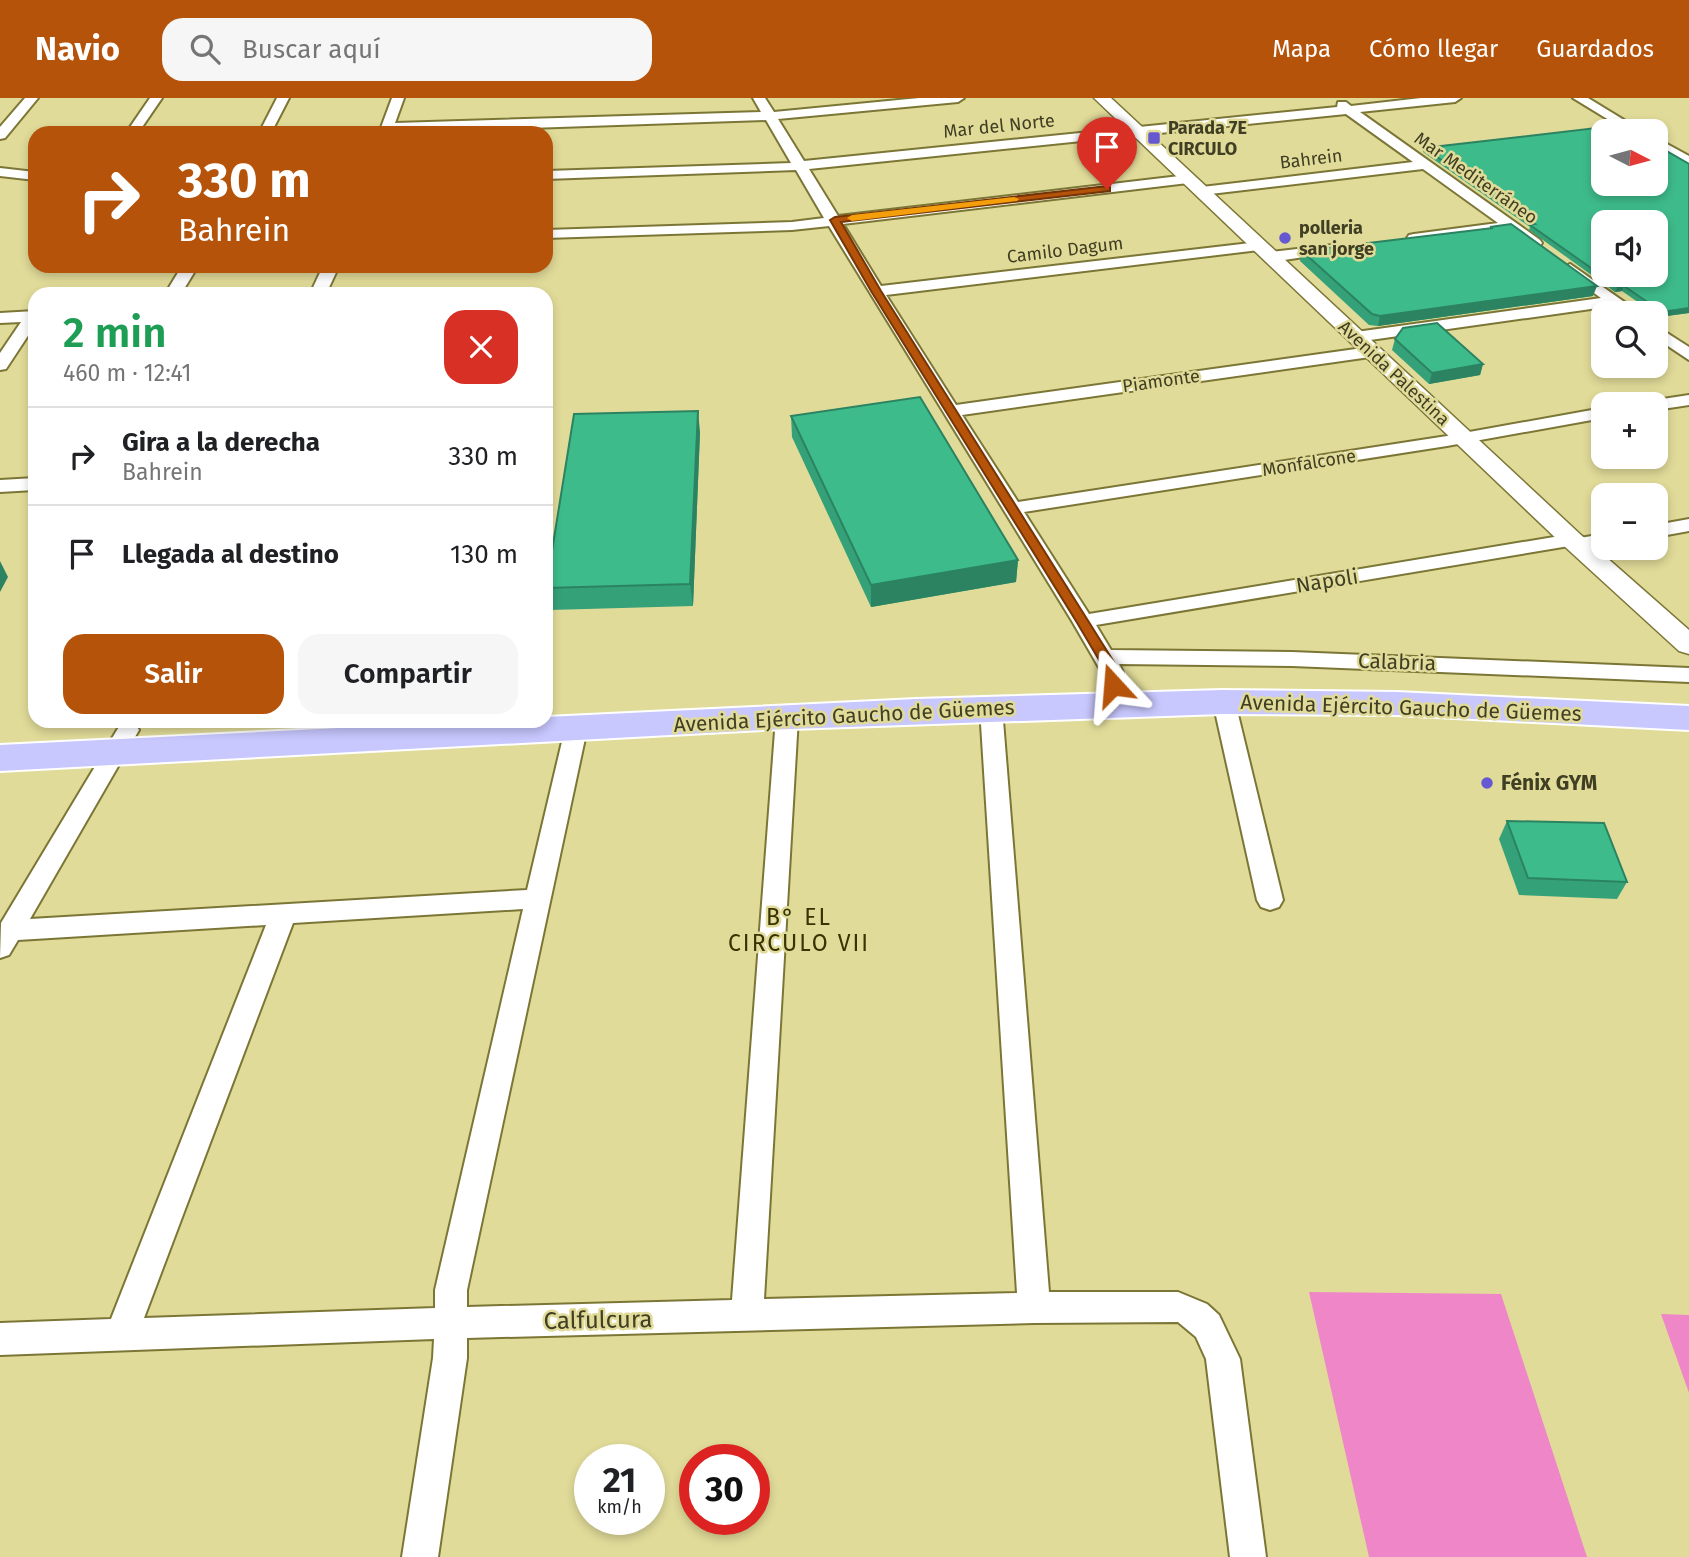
<!DOCTYPE html>
<html lang="es">
<head>
<meta charset="utf-8">
<style>
	:root { --surface:#fff; --page:#f6f6f6; --text:#202124; --muted:#757577; --line:#e0e0e0; --accent:#b45309 }
	body { margin:0; font-family:"Fira Sans",sans-serif; background:var(--page); color:var(--text); height:100vh; display:flex; flex-direction:column; font-size:26px; white-space:nowrap }
	* { box-sizing:border-box; margin:0 }
	p { font-size:23px; color:var(--muted) }
	.icon { flex:none; width:38px; height:38px; fill:none; stroke:currentColor; stroke-width:2; stroke-linecap:round; stroke-linejoin:round }
	.map { position:relative; flex:1; overflow:hidden }
	.side { position:absolute; left:28px; top:189px; width:525px; height:441px; display:flex; flex-direction:column; background:var(--surface); border-radius:21px; box-shadow:0 4px 10px #0003 }
	.side>* { flex:none }
	.guide { position:absolute; left:28px; top:28px; width:525px; height:147px; border-radius:21px; box-shadow:0 4px 10px #0003; background:#b45309; color:#fff; overflow:hidden }
	.needle { width:46px; rotate:96deg }
	.controls { position:absolute; left:1591px; top:21px; display:grid; gap:14px }
	.controls a { display:grid; place-items:center; width:77px; height:77px; border-radius:14px; background:var(--surface); box-shadow:0 4px 10px #0003; font-size:35px }
	.speed { position:absolute; left:574px; top:1346px; display:flex; gap:14px; font-size:35px; font-weight:700; text-align:center }
	.speed>* { display:grid; place-content:center; width:91px; height:91px; border-radius:50%; background:var(--surface); box-shadow:0 4px 10px #0003; line-height:1 }
	.speed small { font-size:18px; font-weight:400 }
	.speed .limit { border:10px solid #d22; background:#fff; color:#111 }
	.pin { position:absolute; display:grid; place-items:center; width:60px; height:60px; color:#fff; margin:-72px -30px; border-radius:50% 50% 50% 0; rotate:-45deg; box-shadow:0 0 7px #0007 }
	.pin .icon { rotate:45deg }
	.me { position:absolute; width:77px; margin:-38px; rotate:341deg; stroke-linejoin:round; filter:drop-shadow(0 0 5px #0008) }
	.turn { display:flex; align-items:center; gap:24px; height:147px; padding:0 35px; font-size:32px }
	.turn .icon { width:91px; height:91px; stroke-width:2.5 }
	.turn b { display:block; font-size:49px; line-height:60px }
	.round { display:grid; place-items:center; flex:none; width:74px; height:74px; border-radius:21px; background:var(--page) }
	.head { display:flex; align-items:center; justify-content:space-between; height:119px; padding:0 35px }
	h1 { font-size:42px; font-weight:600; line-height:52px; color:#1e9e55 }
	.cta { display:flex; gap:14px; margin-top:auto; padding:14px 35px }
	.cta a { flex:1; height:80px; border-radius:21px; background:var(--accent); color:#fff; font-size:28px; font-weight:600; line-height:80px; text-align:center }
	.cta a+a { background:var(--page); color:var(--text) }
	ul { padding:0; list-style:none }
	li { display:flex; align-items:center; gap:21px; height:98px; padding:0 35px; border-top:2px solid var(--line) }
	li div { flex:1 }
	li b { display:block; font-size:26px }
	li em { font-style:normal }
	header { display:flex; align-items:center; gap:42px; box-sizing:border-box; height:98px; padding:0 35px; background:var(--accent); color:#fff }
	header strong { font-size:33px }
	nav { display:flex; gap:38px; margin-inline-start:auto; font-size:24px }
	.search { width:490px; height:63px; background:var(--page); display:flex; align-items:center; gap:18px; box-sizing:border-box; padding:0 24px; border-radius:21px; color:var(--muted); font-size:26px }
	.map>svg:first-child { display:block }
</style>
</head>
<body>
<header>
<strong>Navio</strong>
<div class="search"><svg class="icon" aria-label="search" viewBox="0 0 24 24"><circle cx="10" cy="10" r="6"/><path d="M15 15l6 6"/></svg>Buscar aquí</div>
<nav><a>Mapa</a><a>Cómo llegar</a><a>Guardados</a></nav>
</header>
<div class="map">
<svg width="1689" height="1459" viewBox="0 0 1689 1459">
	<rect width="100%" height="100%" fill="#e1db99"/>
	<g fill="#ef86c7">
		<path d="M1309,1194L1501,1196L1587,1459H1369Z"/>
		<path d="M1661,1216L1689,1217V1295Z"/>
	</g>
	<g fill="none" stroke-linecap="round" stroke-linejoin="round">
		<defs>
			<g id="minor">
				<path d="M25,0H38L5,40L0,41V29Z"/>
				<path d="M150,0H162L138,35H126Z"/>
				<path d="M277,0H289L271,35H259Z"/>
				<path d="M392,0H404L395,25L761,14L753,0H765L774,14L919,0H964L958,4L778,21L804,63L1337,9L1338,4H1346L1351,8L1421,0H1461L1455,4L1360,14L1540,142L1542,145L1540,148H1530L1508,133L1409,143L1407,140L1409,137L1414,136L1498,125L1423,71L1202,97L1195,93L1202,89L1413,64L1346,16L809,71L838,118L1188,77L1195,81L1188,85L843,126L881,188L1259,144L1266,148L1259,152L886,197L956,307L1370,249L1378,254L1370,259L962,317L1018,404L1447,338L1603,310V320L1447,348L1024,414L1089,516L1572,436L1580,440L1603,436V448L1577,452L1569,448L1096,527L1111,552L1292,554L1689,570V584L1292,568L1119,566C1124,574 1126,584 1121,592L1113,594L1105,592L1101,573L1072,523L829,128L792,132L546,140V132L792,124L824,120L796,72L546,81V73L791,65L766,22L379,35Z"/>
				<path d="M1573,0H1588L1642,33H1627Z"/>
				<path d="M1656,40L1689,58V68L1656,49Z"/>
				<path d="M0,70L35,74V82L0,78Z"/>
				<path d="M1332,147L1339,151L1337,154L1271,164L1263,159L1271,154Z"/>
				<path d="M1570,166L1640,215H1622L1612,208L1356,244L1348,239L1356,234L1601,200L1565,174L1562,171Z"/>
				<path d="M182,168H198L181,196H165Z"/>
				<path d="M323,168H339L326,196H310Z"/>
				<path d="M35,213V227L6,271L0,272V255L21,224L0,225V215Z"/>
				<path d="M1656,228L1689,249V262L1656,240Z"/>
				<path d="M1689,297V307L1656,312V306H1648L1656,302Z"/>
				<path d="M35,380V392L0,394V382Z"/>
				<path d="M1689,421V433L1656,439V427Z"/>
				<path d="M1224,597L1232,599L1235,604L1283,802L1279,809L1270,812L1261,809L1257,802L1213,604L1216,599Z"/>
				<path d="M991,603L999,605L1002,610L1049,1194H1178L1207,1206L1219,1217L1240,1261L1266,1459H1230L1206,1261L1196,1239L1178,1224L1034,1225L467,1240V1260L438,1459H402L433,1260L434,1241L0,1257V1225L111,1221L266,827L18,842L9,857L0,860L1,825L120,627L128,624L136,627L139,632L30,821L527,792L565,631L568,626L576,623L584,626L587,631L467,1192V1209L732,1202L776,620L779,615L787,612L795,615L798,620L764,1201L1017,1195L980,610L983,605ZM523,811L435,1192V1210L144,1220L293,825Z"/>
			</g>
			<path id="tertiary" d="M1094,0H1111L1581,437L1689,532V556L1679,553L1563,447Z"/>
			<path id="primary" d="M1222,592L1397,594L1689,608V632L1397,617L1222,616L763,632L0,673V647L478,623H546V619L916,601Z"/>
		</defs>
		<use href="#minor" stroke="#7c7636" stroke-width="4"/>
		<use href="#tertiary" stroke="#7c7636" stroke-width="3"/>
		<use href="#primary" stroke="#fff" stroke-width="4"/>
		<use href="#minor" fill="#fff" fill-rule="evenodd"/>
		<use href="#tertiary" fill="#fff" fill-rule="evenodd"/>
		<use href="#primary" fill="#c8c7fe" fill-rule="evenodd"/>
	</g>
	<g fill="#35a178">
		<path d="M1424,50L1689,66V215L1659,219L1622,193L1615,194L1529,132L1530,129L1423,54Z"/>
		<path d="M1490,129L1593,198L1378,228L1369,227L1300,163L1302,153L1490,131Z"/>
		<path d="M1395,241L1483,266L1480,277L1429,286L1392,252Z"/>
		<path d="M791,318L1018,462L1016,484L871,509L792,339Z"/>
		<path d="M700,334L693,508L550,512L546,489Z"/>
		<path d="M1507,723L1627,784L1617,801L1519,797L1499,741Z"/>
	</g>
	<g fill="#2b8361">
		<path d="M1597,188L1593,198L1378,228L1380,218Z"/>
		<path d="M1624,188L1622,193L1615,194L1618,189Z"/>
		<path d="M1689,210V215L1659,219L1662,214Z"/>
		<path d="M1483,266L1480,277L1429,286L1432,275Z"/>
		<path d="M698,313L700,334L693,508L690,486Z"/>
		<path d="M1018,462L1016,484L871,509V487Z"/>
		<path d="M0,463L8,479L0,494Z"/>
	</g>
	<g fill="#3ebb8b" stroke="#2b8361" stroke-width="2" fill-rule="evenodd">
		<path d="M1622,27L1632,33H1603V86H1656V47L1689,66V210L1662,214L1624,188L1618,189L1530,127L1535,126L1424,50ZM1603,124H1656V177H1603Z"/>
		<path d="M1511,126L1597,188L1380,218L1372,216L1302,153L1493,130L1490,129Z"/>
		<path d="M1437,225L1483,266L1432,275L1395,241L1403,230Z"/>
		<path d="M920,299L1018,462L871,487L791,318Z"/>
		<path d="M698,313L690,486L546,490L574,316Z"/>
		<path d="M1507,723L1604,725L1627,784L1528,780Z"/>
	</g>
	<path fill="#b45309" stroke="#753606" stroke-width="2" d="M1107,88L1110,89V93L841,124L881,193L1119,572L1120,587L1113,592L1106,587L1105,572L1076,523L871,193L830,122L835,119Z"/>
	<path fill="#f59e0b" d="M1014,99L1019,101L1017,103L852,123L847,120L852,117Z"/>
	<g fill="#6558d1" stroke="#e1db99" stroke-width="2.5">
		<rect x="1147" y="33" width="14" height="14" rx="3.5"/>
		<circle cx="1285" cy="140" r="7"/>
		<circle cx="1487" cy="685" r="7"/>
	</g>
	<g text-anchor="middle" dominant-baseline="central" stroke-width="5" stroke-linejoin="round" paint-order="stroke">
		<g font-size="18" fill="#403e23" stroke="#e1db99">
			<text transform="translate(999 28) rotate(-6)">Mar del Norte</text>
			<text transform="translate(1311 61) rotate(-7)">Bahrein</text>
			<text transform="translate(1476 80) rotate(35)">Mar Mediterráneo</text>
			<text transform="translate(1065 152) rotate(-7)">Camilo Dagum</text>
			<text transform="translate(1394 275) rotate(43)">Avenida Palestina</text>
			<text transform="translate(1161 283) rotate(-8)">Piamonte</text>
			<text transform="translate(1309 365) rotate(-9)">Monfalcone</text>
		</g>
		<g font-size="18" font-weight="bold" fill="#403e23" stroke="#e1db99" text-anchor="start">
			<text x="1168" y="30">Parada 7E<tspan x="1168" dy="21">CIRCULO</tspan></text>
			<text x="1299" y="130">polleria<tspan x="1299" dy="21">san jorge</tspan></text>
		</g>
		<g font-size="21" fill="#403e23" stroke="#e1db99">
			<text transform="translate(1327 483) rotate(-9)">Napoli</text>
			<text transform="translate(1397 564) rotate(2)">Calabria</text>
			<text transform="translate(1411 610) rotate(2)">Avenida Ejército Gaucho de Güemes</text>
			<text transform="translate(844 618) rotate(-3)">Avenida Ejército Gaucho de Güemes</text>
		</g>
		<g font-size="21" font-weight="bold" fill="#403e23" stroke="#e1db99" text-anchor="start">
			<text x="1501" y="685">Fénix GYM</text>
		</g>
		<g font-size="23" letter-spacing="2" fill="#383300" stroke="#e1db99">
			<text x="799" y="819">B° EL<tspan x="799" dy="26">CIRCULO VII</tspan></text>
		</g>
		<g font-size="24" fill="#403e23" stroke="#e1db99">
			<text transform="translate(598 1222) rotate(-1)">Calfulcura</text>
		</g>
	</g>
</svg>
<div class="controls">
<a><svg class="needle" viewBox="-14 -14 28 28"><path d="M0-13l5 13h-10z" fill="#e53935"/><path d="M0 13l5-13h-10z" fill="#757577"/></svg></a>
<a><svg class="icon" aria-label="sound" viewBox="0 0 24 24"><path d="M4 9h4l5-4v14l-5-4H4zM17 9q2 3 0 6"/></svg></a>
<a><svg class="icon" aria-label="search" viewBox="0 0 24 24"><circle cx="10" cy="10" r="6"/><path d="M15 15l6 6"/></svg></a>
<a>+</a>
<a>−</a>
</div>
<div class="speed"><div>21<small>km/h</small></div><div class="limit">30</div></div>
<div class="pin" style="left:1107px;top:91px;background:#d93025"><svg class="icon" aria-label="arrive" viewBox="0 0 24 24"><path d="M6 21V4h12l-3 4 3 4H6"/></svg></div>
<svg class="me" style="left:1113px;top:587px" viewBox="-20 -20 40 40"><path d="M0-17L14 15 0 8-14 15z" fill="#b45309" stroke="#fff" stroke-width="4"/></svg>
<div class="guide">
<div class="turn"><svg class="icon" aria-label="right" viewBox="0 0 24 24"><path d="M7 20v-9h11M14 6l5 5-5 5"/></svg><div><b>330 m</b>Bahrein</div></div>
</div>
<section class="side">
<div class="head"><div><h1>2 min</h1><p>460 m · 12:41</p></div><a class="round" style="background:#d93025;color:#fff"><svg class="icon" aria-label="close" viewBox="0 0 24 24"><path d="M6 6l12 12M18 6L6 18"/></svg></a></div>
<ul>
<li><svg class="icon" aria-label="right" viewBox="0 0 24 24"><path d="M7 20v-9h11M14 6l5 5-5 5"/></svg><div><b>Gira a la derecha</b><p>Bahrein</p></div><em>330 m</em></li>
<li><svg class="icon" aria-label="arrive" viewBox="0 0 24 24"><path d="M6 21V4h12l-3 4 3 4H6"/></svg><div><b>Llegada al destino</b></div><em>130 m</em></li>
</ul>
<div class="cta"><a>Salir</a><a>Compartir</a></div>
</section>
</div>
</body>
</html>
